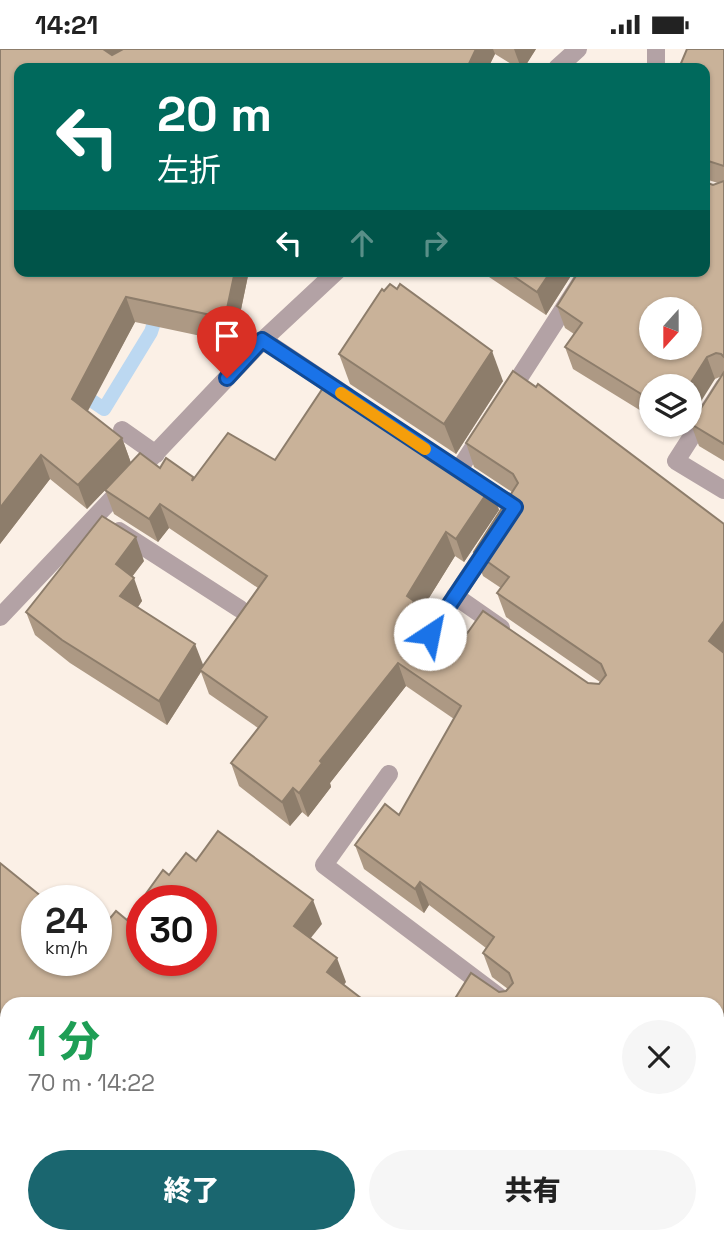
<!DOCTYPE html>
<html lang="ja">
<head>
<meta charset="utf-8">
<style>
	:root { --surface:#fff; --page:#f6f6f6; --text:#222; --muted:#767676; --accent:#1a666f }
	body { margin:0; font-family:"Space Grotesk","Noto Sans JP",sans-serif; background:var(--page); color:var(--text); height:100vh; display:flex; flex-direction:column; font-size:26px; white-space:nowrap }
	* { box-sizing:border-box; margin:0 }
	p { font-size:23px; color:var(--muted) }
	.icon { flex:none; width:38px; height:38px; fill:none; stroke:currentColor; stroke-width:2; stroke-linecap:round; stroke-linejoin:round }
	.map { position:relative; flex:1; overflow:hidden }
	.panel { position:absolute; left:0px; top:948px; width:724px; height:247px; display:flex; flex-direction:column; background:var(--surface); border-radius:21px 21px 0 0; box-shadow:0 2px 5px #0004 }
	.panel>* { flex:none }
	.banner { position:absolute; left:14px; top:14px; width:696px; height:214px; border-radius:14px; box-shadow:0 2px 5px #0004; background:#00695c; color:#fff; overflow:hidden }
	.needle { width:46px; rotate:201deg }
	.fabs { position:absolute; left:639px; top:248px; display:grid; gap:14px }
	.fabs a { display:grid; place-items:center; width:63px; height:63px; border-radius:50%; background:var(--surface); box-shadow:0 2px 5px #0004; font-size:35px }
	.speed { position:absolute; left:21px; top:836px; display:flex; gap:14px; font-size:35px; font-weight:700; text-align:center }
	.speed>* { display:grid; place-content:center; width:91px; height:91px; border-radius:50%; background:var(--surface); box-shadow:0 2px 5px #0004; line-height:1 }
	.speed small { font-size:18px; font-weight:400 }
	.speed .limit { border:10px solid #d22; background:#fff; color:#111 }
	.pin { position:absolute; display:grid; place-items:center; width:60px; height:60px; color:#fff; margin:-72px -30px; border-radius:50% 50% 50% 0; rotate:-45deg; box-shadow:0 0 7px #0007 }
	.pin .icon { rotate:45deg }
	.me { position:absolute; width:77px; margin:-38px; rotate:34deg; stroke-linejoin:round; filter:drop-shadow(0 0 5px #0008) }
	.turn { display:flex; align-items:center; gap:24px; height:147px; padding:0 28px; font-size:32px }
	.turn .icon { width:91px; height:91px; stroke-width:2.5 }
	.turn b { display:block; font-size:49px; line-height:60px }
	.lanes { display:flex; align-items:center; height:66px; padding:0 28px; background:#0003; justify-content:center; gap:35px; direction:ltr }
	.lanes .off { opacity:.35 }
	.round { display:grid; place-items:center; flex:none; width:74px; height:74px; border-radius:37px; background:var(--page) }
	.headline { display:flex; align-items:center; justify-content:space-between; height:119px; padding:0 28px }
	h1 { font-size:42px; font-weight:800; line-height:52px; color:#1e9e55 }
	.primary-button { display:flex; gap:14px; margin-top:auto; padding:14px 28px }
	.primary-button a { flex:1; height:80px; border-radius:42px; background:var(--accent); color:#fff; font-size:28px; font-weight:800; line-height:80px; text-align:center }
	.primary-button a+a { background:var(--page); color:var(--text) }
	.status { display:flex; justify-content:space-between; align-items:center; height:49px; padding:0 35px; background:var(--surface); direction:ltr }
	.status svg { height:19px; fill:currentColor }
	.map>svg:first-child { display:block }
</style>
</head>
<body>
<div class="status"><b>14:21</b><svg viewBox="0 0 49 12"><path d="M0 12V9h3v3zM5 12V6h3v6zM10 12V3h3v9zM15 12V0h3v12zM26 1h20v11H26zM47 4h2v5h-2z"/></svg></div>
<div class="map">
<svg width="724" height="1195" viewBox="0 0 724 1195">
	<rect width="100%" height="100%" fill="#fbf0e6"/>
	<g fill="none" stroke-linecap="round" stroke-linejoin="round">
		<path stroke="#bcd8f1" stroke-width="14" d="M79,343L104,360L151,283L158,261"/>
		<g stroke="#b3a2a5" stroke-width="18">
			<path d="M557,19L578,0"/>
			<path d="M656,19V0"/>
			<path d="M263,291L347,347"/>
			<path d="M724,337L676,412L724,441"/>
			<path d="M508,346L588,222"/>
			<path d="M122,381L156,405"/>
			<path d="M458,422L483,384"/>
			<path d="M475,433L515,458L508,468"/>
			<path d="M119,482L240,560"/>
			<path d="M455,547L501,579"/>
			<path d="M0,568L263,291L337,222"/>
			<path d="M430,585L490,495"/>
			<path d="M389,725L324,816L510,956"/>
			<path d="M718,1141L724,1145"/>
			<path d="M256,1188L264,1195"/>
			<path d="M427,1195L434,1188"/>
		</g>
	</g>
	<g fill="#ad9984">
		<path d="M0,0H122L121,2L123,0H536L524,19H518L495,5L488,19H19V222H249L234,294L135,273L87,362L122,389L131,414L87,460L50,430L0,495Z"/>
		<path d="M724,0V412L699,397L691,375L722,327L715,330L651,338V368L573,320L565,298L574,285L565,279L557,257L705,222L713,136L718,134L705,130V19Z"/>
		<path d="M480,222H574L546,266Z"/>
		<path d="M339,305L503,332L456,405L350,335Z"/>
		<path d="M665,376H685L680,385Z"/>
		<path d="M466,394L724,475V1102L718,1098V956L499,943L506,942L508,940L492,928L483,904L486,899L429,856L424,864L364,820L355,796L399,766L454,670L406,637L330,734L331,738L308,768L302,763L290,777L239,737L231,714L258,679L209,645L201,623L167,676L70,614L35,586L26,563L144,512L132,528L142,552L138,558L203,617L258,539L169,479L158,493L114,465L105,441L160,419L193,428L194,430L275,411L491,438L499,461L464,513L455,507L419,565L421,571L466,586L588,634L599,635L600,633L506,568L497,544L501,539L483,527L474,503L512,443L474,418Z"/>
		<path d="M347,1188H372L366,1195H354Z"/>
	</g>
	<g fill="#8d7d6b">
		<path d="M103,0H122L111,18Z"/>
		<path d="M476,0H493L495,5L488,19H467Z"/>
		<path d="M514,0H536L524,19H521Z"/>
		<path d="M235,222H249L234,294L225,269Z"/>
		<path d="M551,222H574L546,266L537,243Z"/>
		<path d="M126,248L135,273L81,375L72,350Z"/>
		<path d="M492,302L503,332L456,405L444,375Z"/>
		<path d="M707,308L715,330L690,370V338H688Z"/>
		<path d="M676,376H685L680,385Z"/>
		<path d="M122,389L131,414L87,460L78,436Z"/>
		<path d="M41,406L50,430L0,495V459Z"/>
		<path d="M491,438L499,461L464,513L456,490Z"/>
		<path d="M160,455L169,479L158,493L149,470Z"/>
		<path d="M446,483L455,507L419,565L423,575L419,585L410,561L407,547Z"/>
		<path d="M136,488L144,512L124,538L116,515Z"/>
		<path d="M134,529L142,552L129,570L120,547Z"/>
		<path d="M724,572V607L709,592Z"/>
		<path d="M195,595L204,618L167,676L159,652Z"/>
		<path d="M398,614L406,637L330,734L331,738L308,768L299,744L320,712Z"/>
		<path d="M293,739L302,763L290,777L282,753Z"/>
		<path d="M420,833L429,856L424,864L415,840Z"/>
		<path d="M313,851L322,875L302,900L294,877Z"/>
		<path d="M337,909L346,933L336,947L327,923Z"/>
		<path d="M356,1188H372L366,1195H358Z"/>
	</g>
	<g fill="#c9b299" stroke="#8d7d6b" stroke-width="2" fill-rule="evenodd">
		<path d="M0,0H103L112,6L123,0H476L467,19H19V222H235L225,269L126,248L72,350L122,389L78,436L41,406L0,459Z"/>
		<path d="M687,0H724V117L705,111V19H679Z"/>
		<path d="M724,132V308L721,305L716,304L707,308L688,338H651V351L565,298L582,274L557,257L579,222H705V133L713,136ZM651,261H690V299H651Z"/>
		<path d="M506,222H551L537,243Z"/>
		<path d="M390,235L397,240L400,235L492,302L444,375L339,305L382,240L384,242Z"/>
		<path d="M513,322L536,338L538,335L724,475V572L709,592L724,604V1085L718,1080V956H451L471,924L499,943L506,942L513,934L509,924L483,904L494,888L420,833L415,840L355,796L385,755L399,766L461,657L398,614L320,712L322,714L299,744L293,739L282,753L231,714L267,668L200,621L267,527L160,455L149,470L105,441L140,404L160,419L166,409L193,428L192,432L228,384L275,411L329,330L491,438L456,490L446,483L407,547L414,552L410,561L415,570L426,572L433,564L466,586L483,562L588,634L599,635L606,626L601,615L497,544L509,528L474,503L518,434L513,425L466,394Z"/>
		<path d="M724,323V395L691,375Z"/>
		<path d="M102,467L136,488L116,515L134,529L120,547L195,595L159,652L62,591L26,563Z"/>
		<path d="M218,782L313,851L294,877L337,909L327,923L370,956H7V1188H171L178,1195H0V814L47,852H37V912H96V886L116,862L127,871L163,821L169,826L186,804L196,812ZM142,852H201V912H142Z"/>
		<path d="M718,1172L724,1177V1195H462L466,1188H718Z"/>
	</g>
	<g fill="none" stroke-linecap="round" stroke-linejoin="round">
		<defs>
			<path id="route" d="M227,329L262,291L515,458L430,585"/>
		</defs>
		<use href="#route" stroke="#114b97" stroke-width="18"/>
		<use href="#route" stroke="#1a73e8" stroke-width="12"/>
		<path stroke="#f59e0b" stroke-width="12" d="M341,344L425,400"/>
	</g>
</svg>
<div class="fabs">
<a><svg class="needle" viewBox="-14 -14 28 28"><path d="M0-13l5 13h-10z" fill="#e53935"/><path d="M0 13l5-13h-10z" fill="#767676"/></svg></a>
<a><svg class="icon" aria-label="layers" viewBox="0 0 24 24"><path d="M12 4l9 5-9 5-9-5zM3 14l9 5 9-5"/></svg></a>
</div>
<div class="speed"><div>24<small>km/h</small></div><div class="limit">30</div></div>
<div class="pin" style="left:227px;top:329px;background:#d93025"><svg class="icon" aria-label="arrive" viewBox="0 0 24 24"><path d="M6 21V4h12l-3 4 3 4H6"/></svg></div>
<svg class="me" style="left:430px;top:585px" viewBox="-20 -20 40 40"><circle r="19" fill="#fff"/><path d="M0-13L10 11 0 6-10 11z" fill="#1a73e8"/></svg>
<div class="banner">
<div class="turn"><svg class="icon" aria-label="left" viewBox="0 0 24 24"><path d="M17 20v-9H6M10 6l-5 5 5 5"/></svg><div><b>20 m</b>左折</div></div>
<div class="lanes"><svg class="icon" aria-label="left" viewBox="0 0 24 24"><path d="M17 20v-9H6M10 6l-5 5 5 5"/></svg><svg class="icon off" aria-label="ahead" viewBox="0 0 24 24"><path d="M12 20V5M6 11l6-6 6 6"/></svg><svg class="icon off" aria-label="right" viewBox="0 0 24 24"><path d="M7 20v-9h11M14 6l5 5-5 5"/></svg></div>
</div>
<section class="panel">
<div class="headline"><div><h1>1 分</h1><p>70 m · 14:22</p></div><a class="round"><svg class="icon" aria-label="close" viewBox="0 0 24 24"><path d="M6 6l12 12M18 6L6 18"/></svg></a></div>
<div class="primary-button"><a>終了</a><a>共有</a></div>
</section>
</div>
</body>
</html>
